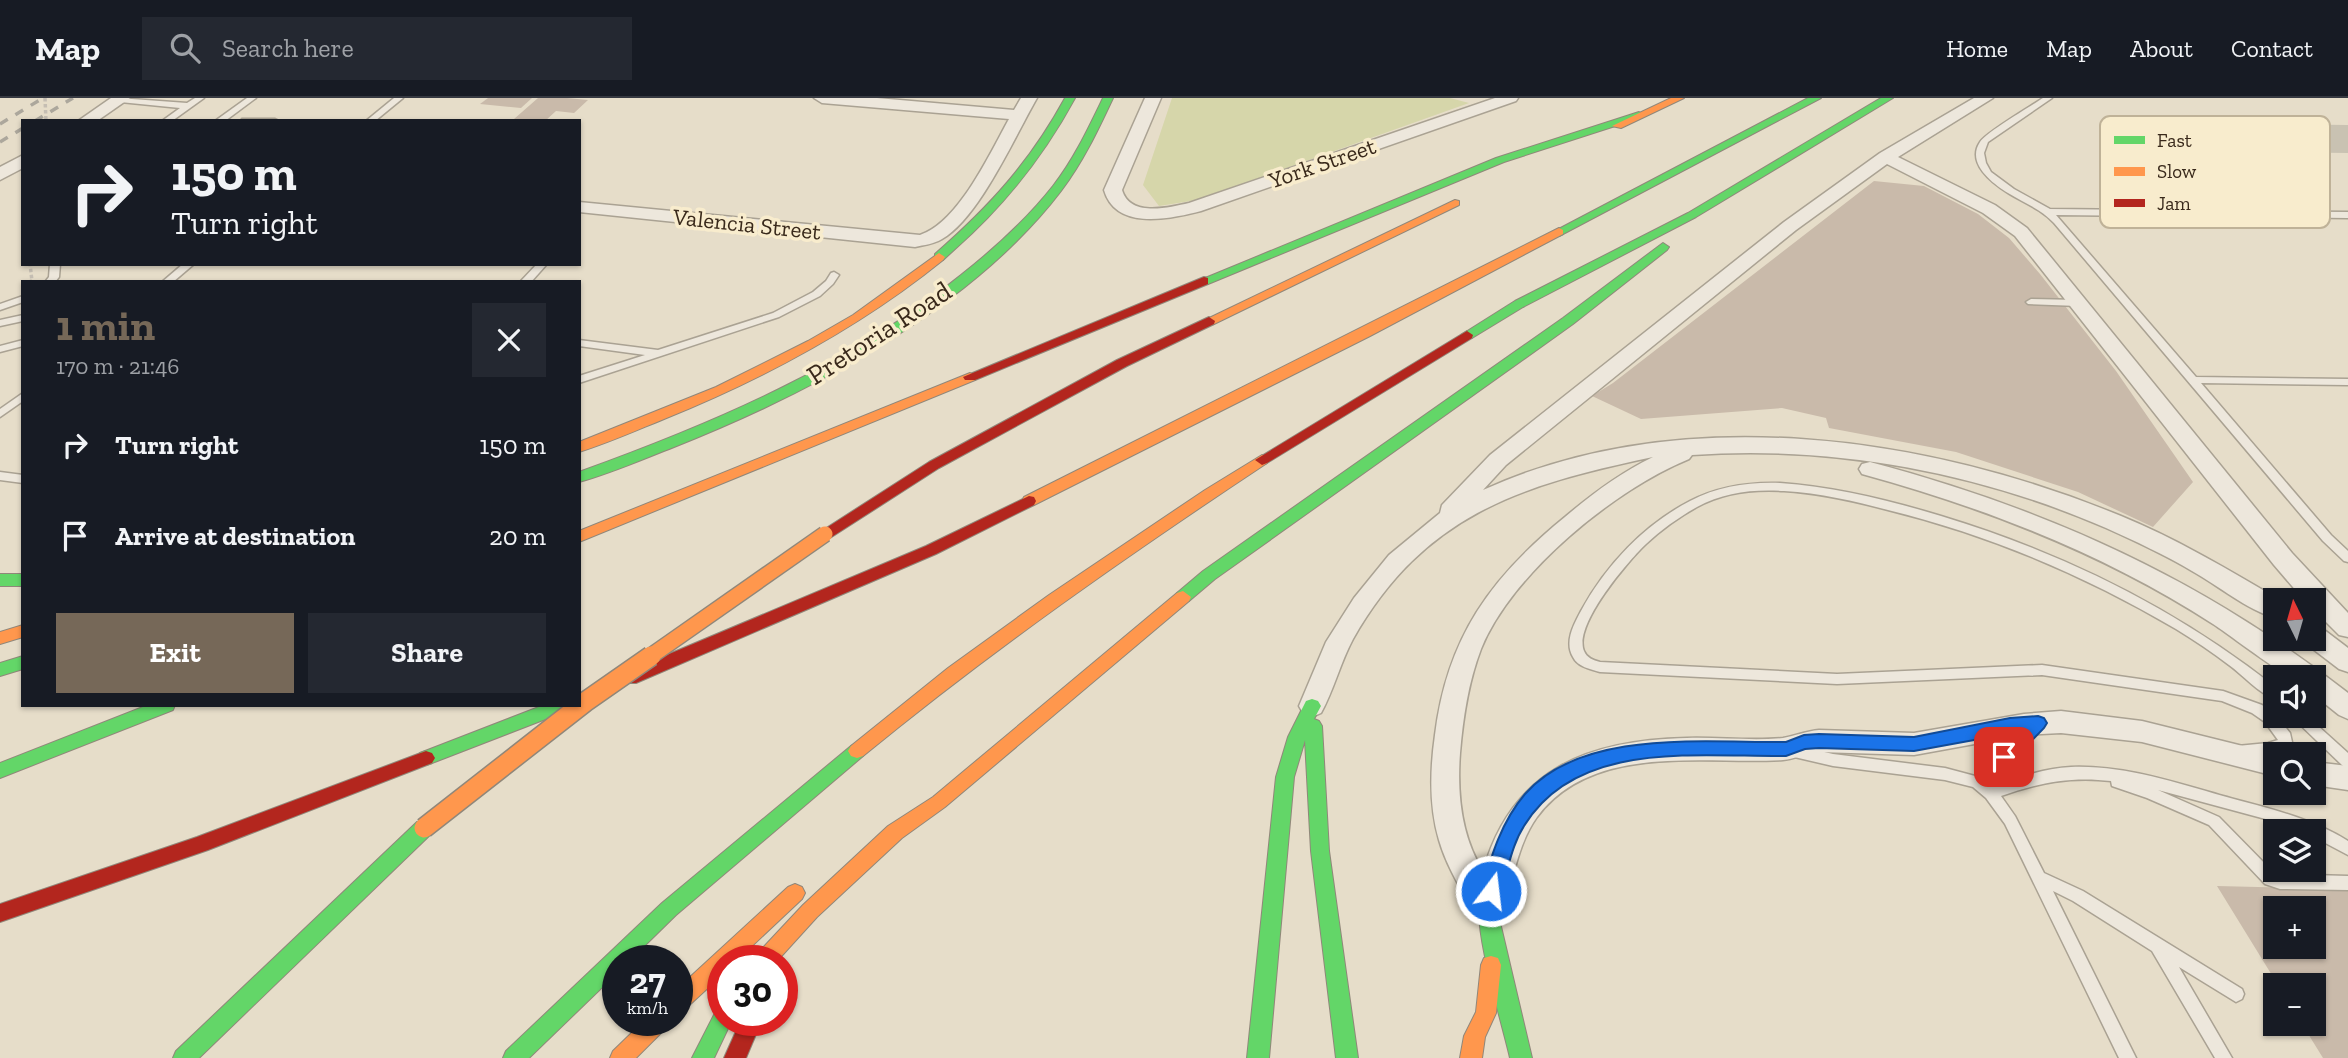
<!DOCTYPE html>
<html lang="en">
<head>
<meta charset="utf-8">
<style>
	:root { --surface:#171b24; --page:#242831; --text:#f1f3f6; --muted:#9ea1a6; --line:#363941; --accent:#766858 }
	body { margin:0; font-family:"Zilla Slab",serif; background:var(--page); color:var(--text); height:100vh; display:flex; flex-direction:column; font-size:26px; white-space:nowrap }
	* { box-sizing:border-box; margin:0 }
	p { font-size:23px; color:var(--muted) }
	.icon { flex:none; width:38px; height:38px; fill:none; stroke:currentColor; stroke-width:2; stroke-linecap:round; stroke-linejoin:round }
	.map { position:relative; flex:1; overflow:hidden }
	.side { position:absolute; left:21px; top:182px; width:560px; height:427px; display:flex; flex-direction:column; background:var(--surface); border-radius:0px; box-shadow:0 2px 5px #0004 }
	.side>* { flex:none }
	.top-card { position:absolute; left:21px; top:21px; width:560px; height:147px; border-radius:0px; box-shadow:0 2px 5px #0004; background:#171b24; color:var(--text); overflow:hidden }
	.needle { width:46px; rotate:355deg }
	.buttons { position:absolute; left:2263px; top:490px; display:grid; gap:14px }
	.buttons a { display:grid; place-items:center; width:63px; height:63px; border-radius:0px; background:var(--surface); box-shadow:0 2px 5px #0004; font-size:35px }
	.speed { position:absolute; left:602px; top:847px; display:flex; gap:14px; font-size:35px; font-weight:700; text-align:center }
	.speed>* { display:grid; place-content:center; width:91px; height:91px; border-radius:50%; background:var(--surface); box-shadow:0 2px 5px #0004; line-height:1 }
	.speed small { font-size:18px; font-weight:400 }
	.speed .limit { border:10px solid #d22; background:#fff; color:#111 }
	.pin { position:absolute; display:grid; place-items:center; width:60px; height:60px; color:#fff; margin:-30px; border-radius:14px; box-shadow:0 4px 10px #0006 }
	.me { position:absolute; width:77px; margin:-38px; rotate:15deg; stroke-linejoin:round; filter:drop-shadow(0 0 5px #0008) }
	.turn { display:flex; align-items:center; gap:24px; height:147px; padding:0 35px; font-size:32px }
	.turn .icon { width:91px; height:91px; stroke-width:2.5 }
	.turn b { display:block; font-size:49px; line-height:60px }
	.round { display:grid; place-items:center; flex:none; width:74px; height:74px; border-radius:0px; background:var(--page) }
	.head { display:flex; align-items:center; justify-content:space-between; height:119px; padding:0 35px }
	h1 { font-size:42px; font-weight:700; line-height:52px; color:var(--accent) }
	.primary-button { display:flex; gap:14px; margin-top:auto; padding:14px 35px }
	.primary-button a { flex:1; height:80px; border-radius:0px; background:var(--accent); color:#fff; font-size:28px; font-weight:700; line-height:80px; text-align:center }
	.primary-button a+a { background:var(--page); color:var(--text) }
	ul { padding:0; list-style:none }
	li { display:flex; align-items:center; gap:21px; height:91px; padding:0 35px }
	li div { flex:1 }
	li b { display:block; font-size:26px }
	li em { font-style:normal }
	header { display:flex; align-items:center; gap:42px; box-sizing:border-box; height:98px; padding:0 35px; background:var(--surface); border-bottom:2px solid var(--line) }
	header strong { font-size:33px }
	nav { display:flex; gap:38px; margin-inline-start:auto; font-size:24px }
	.search { width:490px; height:63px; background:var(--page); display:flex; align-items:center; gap:18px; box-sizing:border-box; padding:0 24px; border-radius:0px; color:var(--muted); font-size:26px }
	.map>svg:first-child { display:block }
</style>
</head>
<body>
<header>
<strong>Map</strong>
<div class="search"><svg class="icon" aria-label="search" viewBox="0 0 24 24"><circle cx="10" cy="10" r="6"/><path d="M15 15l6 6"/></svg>Search here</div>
<nav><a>Home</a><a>Map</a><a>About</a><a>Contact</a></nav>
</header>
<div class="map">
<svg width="2348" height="960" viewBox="0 0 2348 960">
	<rect width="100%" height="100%" fill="#e6ddc9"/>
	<path fill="#d6d6aa" d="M1172,0H1450L1469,5L1197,102L1159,108L1143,87Z"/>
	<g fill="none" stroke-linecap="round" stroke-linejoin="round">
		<path fill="#c9c2b2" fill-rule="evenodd" d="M2176,25L2348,27V55L2176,53L2159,49L2152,39L2159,29Z"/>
	</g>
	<g fill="#c9baaa" fill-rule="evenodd">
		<path d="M488,0H532L521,10L480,6Z"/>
		<path d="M538,0H567L588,2L574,15L556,13L545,23L514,21Z"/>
		<path d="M1874,83L1924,88L1978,116L2009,140L2040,176L2116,273L2193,384L2153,429L2078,394L1956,354L1829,330L1826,320L1782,310L1641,321L1592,298L1613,285Z"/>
		<path d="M2217,788L2348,791V960H2323L2302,926H2314V887H2278ZM2275,810H2314V849H2275Z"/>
	</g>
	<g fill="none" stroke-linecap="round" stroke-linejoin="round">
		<defs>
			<g id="lane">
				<path d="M118,0L187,5L195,0H204L172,23H162L180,10L120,4L116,2Z"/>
				<path d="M247,0H256L225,23H215Z"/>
				<path d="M394,0H403L375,23H366Z"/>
				<path d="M2043,0H2052L1988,44L1984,55L1986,65L1991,74L2014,91L2050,111L2348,114V120L2056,117L2196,279L2348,281V287L2201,285L2331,437L2348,453V464L2344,463L2323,443L2054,125C2041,111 2024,105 2008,95C1992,85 1966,65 1980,44C1985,35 2031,8 2043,0Z"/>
				<path d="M242,21H275L279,23H241Z"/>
				<path d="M50,166H60L59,179L55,184H45L49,179Z"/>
				<path d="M183,166H194L173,184H162Z"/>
				<path d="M537,166H547L531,184H520Z"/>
				<path d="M834,174L839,177L833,186L820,198L779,219L579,285V278L645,257L579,248V242L658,252L773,215L813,194L826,183L831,175Z"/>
				<path d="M23,198V204L0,212V206Z"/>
				<path d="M2031,201L2078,202L2083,205L2078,208L2028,206L2026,204Z"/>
				<path d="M23,217V223L0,228V222Z"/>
				<path d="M23,242V248L0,254V248Z"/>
				<path d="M23,295V303L0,319V311Z"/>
				<path d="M0,374L23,377V385L0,382Z"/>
				<path d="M1780,385C1834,389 1889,402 1941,418C2063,455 2175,510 2275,589V601C2258,595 2243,577 2229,567C2212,554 2194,542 2176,531C2086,478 1990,437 1888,412C1854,403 1820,395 1784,393C1754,391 1724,394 1697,409C1679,419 1661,432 1646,446C1628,463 1573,527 1584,553C1587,560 1593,562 1600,564L1837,576L2042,567L2223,593L2262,607L2275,616L2290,635L2292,644L2284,653L2279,655L2242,658L2237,656L2235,652L2237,648L2268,645L2278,642L2265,624L2252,615L2222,603L2042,577L1837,586L1600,574C1590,571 1578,569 1573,559C1564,544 1574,526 1581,513C1606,467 1644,427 1690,403C1719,388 1748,384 1780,385Z"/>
				<path d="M2291,618H2307L2348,655V670L2343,668Z"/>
				<path d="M2037,620L2042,621L2044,625L2042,629L1987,684L1993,689C2018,680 2044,670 2071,669C2123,667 2173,684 2223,698C2266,710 2310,719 2348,743V757L2314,739V733H2301L2273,723L2158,692L2219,719L2275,776L2348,778V792L2280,791L2265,786L2209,727L2147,700L2112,688L2111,683C2071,678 2038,685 2001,698L2015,718L2044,775L2083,793L2242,891L2244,896L2242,901L2236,904L2179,869L2232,960H2215L2152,853L2073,803L2053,793L2136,960H2119L2005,726L1986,700L1973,689L1945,682L1833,668L1790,658L1785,656L1783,652L1785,648L1790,646L1833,656L1945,670L1975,678L1986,669L2032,621Z"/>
			</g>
			<g id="street">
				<path d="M111,0H130L97,23H78Z"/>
				<path d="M814,0H877L1014,12L1021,0H1037C1015,38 979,120 942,141C934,146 924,147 915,149L579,114V104L920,137C959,124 990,55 1009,21L822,5Z"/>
				<path d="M1145,0H1161L1122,92C1130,119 1167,110 1189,105L1495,0H1518L1516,3L1201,113C1170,121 1116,133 1104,92Z"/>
				<path d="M1974,0H1993L1898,59L1995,107L2027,130L2292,455L2348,515V539L2339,537L2314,512V502H2304L2274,467L2015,138L1983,115L1887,66L1796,132L1506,367L1483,392C1681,302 1927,338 2121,418C2177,441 2229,472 2280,502H2275V520C2246,511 2219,488 2192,473C2165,457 2135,443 2106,430C1977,374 1833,347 1692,357L1689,361C1615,391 1511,476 1481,551C1468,585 1463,620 1460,655C1457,696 1461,738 1483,773C1512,671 1588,642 1687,640C1718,639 1752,643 1783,640C1795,638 1806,633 1819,632L1914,635L2024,616L2061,613L2142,623L2275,656V678L2142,644L2061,635L2024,637L1914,657L1819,654C1806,655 1795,661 1783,662C1702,667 1593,644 1537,719C1515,750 1514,786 1499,819L1488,823L1477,819C1463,794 1447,770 1439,742C1429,708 1430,672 1435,637C1447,540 1490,480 1565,419C1592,396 1620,375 1653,359C1521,387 1424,416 1353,541C1340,565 1334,592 1321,615L1312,619L1303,615L1299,608L1326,544L1354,500L1389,457L1440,415L1442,407L1490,357L1784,124L1880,55Z"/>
				<path d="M23,57V70L0,82V69Z"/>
				<path d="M1870,364C2050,412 2202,481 2348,595V621L2339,617L2314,597V579C2307,579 2299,581 2292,579C2283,578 2226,534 2213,526C2105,456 1986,410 1862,376L1859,371L1862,366Z"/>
				<path d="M2314,528L2323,531L2348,550V574L2339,571L2305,545L2303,541H2314Z"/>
				<path d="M2314,664L2348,668V692L2314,687Z"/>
			</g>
			<g id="fast">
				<path d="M1065,0H1075C1043,59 1005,107 955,151L943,162H935V156C990,108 1030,64 1065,0Z"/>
				<path d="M1103,0H1113C1098,32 1083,64 1061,93C971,211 810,295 674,349C643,361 611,375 579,384V374C715,325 848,268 961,177C994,151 1027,121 1053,88C1074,61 1088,31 1103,0Z"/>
				<path d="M1808,0H1821L1563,136L1559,138L1553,134Z"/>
				<path d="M1881,0H1893L1696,119L1523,209L1472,240H1462L1461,237L1515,203L1688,115Z"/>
				<path d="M1639,14L1644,17L1643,19L1504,64L1208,186H1200L1198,183L1496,60Z"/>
				<path d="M1663,145L1669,149L1667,152L1573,226L1215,481L1189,503H1177L1175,499L1177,495L1203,473L1563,220Z"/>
				<rect x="0" y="476" width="23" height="12"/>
				<path d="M23,558V571L0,578V565Z"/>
				<path d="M1312,601L1318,603L1321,608L1314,621L1319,623L1322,628L1329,753L1358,960H1336L1311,753L1305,642L1294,679L1269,960H1247L1276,679L1288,639L1306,603Z"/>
				<path d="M148,607H175L173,612L0,680V665Z"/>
				<path d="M544,607H571L569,612L432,665L426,667L420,665L417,660L420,655Z"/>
				<path d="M857,646L863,648L866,653L863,658L676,817L629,863H618V874L529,960H503L506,953L662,805L851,648Z"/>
				<path d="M424,722L431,724L433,730L431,736L199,960H173L176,953L417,724Z"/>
				<path d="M1488,800L1495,803L1532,960H1510C1504,932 1471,824 1481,803Z"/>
				<path d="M723,910V922H732L714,960H692L716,913Z"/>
			</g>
			<g id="slow">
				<path d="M1671,0H1684L1621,30L1612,28Z"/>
				<path d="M1455,102L1459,103V107L1214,226L1209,227L1203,223Z"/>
				<path d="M1559,130L1563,132V136L1370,238L1034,407H1024L1022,403L1024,399Z"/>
				<path d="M939,155L945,159L943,162C859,230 765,280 664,321C637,332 608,345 579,354V344L716,289L808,243L853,217Z"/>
				<path d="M970,275L977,279L975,282L579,444V433Z"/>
				<path d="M1262,357L1269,362L1267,365C1128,457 992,552 863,658L857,660L851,658L848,653L851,648L948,570L1049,497L1205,392Z"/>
				<path d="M1183,493L1191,499L1189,503L945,709L902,740L817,819L777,863H754L757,856L803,807L888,728L933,699L1177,495Z"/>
				<path d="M23,527V539L0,546V534Z"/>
				<path d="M795,786L802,789L805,795L802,801L736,863H723V876L684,912L677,915V891L788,789Z"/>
				<path d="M1491,858L1498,860L1501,867L1496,915L1485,939L1482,960H1460L1464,938L1476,914L1481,867L1484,860Z"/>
				<path d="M645,922H670L667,929L636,960H610L613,953Z"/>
			</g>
			<g id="jam">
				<path d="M1204,179L1208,180V186L975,282H965L963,279Z"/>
				<path d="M1209,219L1215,223L1214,226L1127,268L939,370L830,440L825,441L817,436L929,364L1117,262Z"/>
				<path d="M1467,233L1473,237L1472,240L1267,365L1262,367L1255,362Z"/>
				<path d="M1029,398L1034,399L1036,403L1034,407L936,456L636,585H624L622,580L624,575L926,448Z"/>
				<path d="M426,653L432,655L435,660L432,665L208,752L0,824V806L197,739Z"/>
				<path d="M741,922H762L746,960H724Z"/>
			</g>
		</defs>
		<use href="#lane" stroke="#aaa293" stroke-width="3"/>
		<use href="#street" stroke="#aaa293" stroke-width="3"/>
		<use href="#fast" stroke="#90877a" stroke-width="2"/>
		<use href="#slow" stroke="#90877a" stroke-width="2"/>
		<use href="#jam" stroke="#90877a" stroke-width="2"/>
		<path stroke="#c5beb3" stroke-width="3.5" stroke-dasharray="3.5 2.5" stroke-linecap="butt" d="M29,184L32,183L30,166"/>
		<use href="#lane" fill="#ede7dc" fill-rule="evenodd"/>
		<use href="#street" fill="#ede7dc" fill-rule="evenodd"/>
		<use href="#fast" fill="#63d668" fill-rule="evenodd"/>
		<use href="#slow" fill="#ff974d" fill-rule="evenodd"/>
		<use href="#jam" fill="#b3261e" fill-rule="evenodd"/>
		<g stroke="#aca79c" stroke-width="3.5" stroke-dasharray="9 9" stroke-linecap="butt">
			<path d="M35,23L73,0"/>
			<path d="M0,26L43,0"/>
			<path d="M0,44L23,30"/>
		</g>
		<defs>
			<path id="slow-bridge-far1" d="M648,560L825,436"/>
			<path id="slow-bridge" d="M424,730L585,604L651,558"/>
		</defs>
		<use href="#slow-bridge-far1" stroke="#90877a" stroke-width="18" stroke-linecap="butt"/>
		<use href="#slow-bridge" stroke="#90877a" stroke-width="22" stroke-linecap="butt"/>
		<path stroke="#c5beb3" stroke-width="3.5" stroke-dasharray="3.5 2.5" stroke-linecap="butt" d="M45,0L46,23"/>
		<use href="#slow-bridge-far1" stroke="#ff974d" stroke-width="15"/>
		<use href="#slow-bridge" stroke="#ff974d" stroke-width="19"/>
	</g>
	<path fill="#1a73e8" stroke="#114b97" stroke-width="2" d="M2038,618L2044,620L2047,625L2044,630L2010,665L2004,667L1997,665L1995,659L2018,634L1914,653L1819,650L1805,651L1786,658C1698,659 1577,641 1524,728C1510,750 1508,776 1498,799L1491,801L1484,799L1481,793C1491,759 1501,724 1525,696C1583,630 1707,645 1786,644L1804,637L1819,636L1914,639L2010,620Z"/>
	<g text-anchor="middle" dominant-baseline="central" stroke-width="7" stroke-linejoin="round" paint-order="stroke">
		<g font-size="23" fill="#39291b" stroke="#f8eccd">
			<text transform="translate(1322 65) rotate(-19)">York Street</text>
			<text transform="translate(747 126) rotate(6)">Valencia Street</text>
		</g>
		<g font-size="28" fill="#39291b" stroke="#f8eccd">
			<text transform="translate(879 235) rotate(-33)">Pretoria Road</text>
		</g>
	</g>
	<rect x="2100" y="18" width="230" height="112" rx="10" fill="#f8eccd" stroke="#bfb298" stroke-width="2"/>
	<rect x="2114" y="38" width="31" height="8" fill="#63d668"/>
	<rect x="2114" y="69" width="31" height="9" fill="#ff974d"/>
	<rect x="2114" y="101" width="31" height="8" fill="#b3261e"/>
	<g font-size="19" fill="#39291b">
		<text x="2157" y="49">Fast</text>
		<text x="2157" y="80">Slow</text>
		<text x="2157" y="112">Jam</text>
	</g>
</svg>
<div class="buttons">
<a><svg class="needle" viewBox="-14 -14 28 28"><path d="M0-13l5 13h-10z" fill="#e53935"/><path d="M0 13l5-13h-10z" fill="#9ea1a6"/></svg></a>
<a><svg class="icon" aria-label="sound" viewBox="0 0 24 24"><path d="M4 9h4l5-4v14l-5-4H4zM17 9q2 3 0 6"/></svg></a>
<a><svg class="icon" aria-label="search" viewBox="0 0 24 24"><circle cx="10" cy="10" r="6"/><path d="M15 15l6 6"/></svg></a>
<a><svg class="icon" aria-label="layers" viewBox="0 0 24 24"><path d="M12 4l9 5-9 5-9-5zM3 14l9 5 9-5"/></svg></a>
<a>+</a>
<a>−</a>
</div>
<div class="speed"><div>27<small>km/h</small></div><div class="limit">30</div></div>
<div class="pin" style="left:2004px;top:659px;background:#d93025"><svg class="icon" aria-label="arrive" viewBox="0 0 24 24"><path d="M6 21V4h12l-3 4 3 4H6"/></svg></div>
<svg class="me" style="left:1491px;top:793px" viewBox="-20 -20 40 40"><circle r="17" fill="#1a73e8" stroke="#fff" stroke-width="3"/><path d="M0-11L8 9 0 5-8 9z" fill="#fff"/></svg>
<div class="top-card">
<div class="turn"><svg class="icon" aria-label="right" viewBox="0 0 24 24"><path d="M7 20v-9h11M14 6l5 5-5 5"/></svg><div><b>150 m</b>Turn right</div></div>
</div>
<section class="side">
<div class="head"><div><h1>1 min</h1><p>170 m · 21:46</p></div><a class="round"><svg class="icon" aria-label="close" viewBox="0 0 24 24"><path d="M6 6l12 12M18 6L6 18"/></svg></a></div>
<ul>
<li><svg class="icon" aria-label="right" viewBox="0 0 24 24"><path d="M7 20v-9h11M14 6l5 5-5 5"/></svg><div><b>Turn right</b></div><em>150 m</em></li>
<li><svg class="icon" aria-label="arrive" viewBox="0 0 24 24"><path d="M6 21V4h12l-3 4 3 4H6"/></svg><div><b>Arrive at destination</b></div><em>20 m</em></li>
</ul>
<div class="primary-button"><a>Exit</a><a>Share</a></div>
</section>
</div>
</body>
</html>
